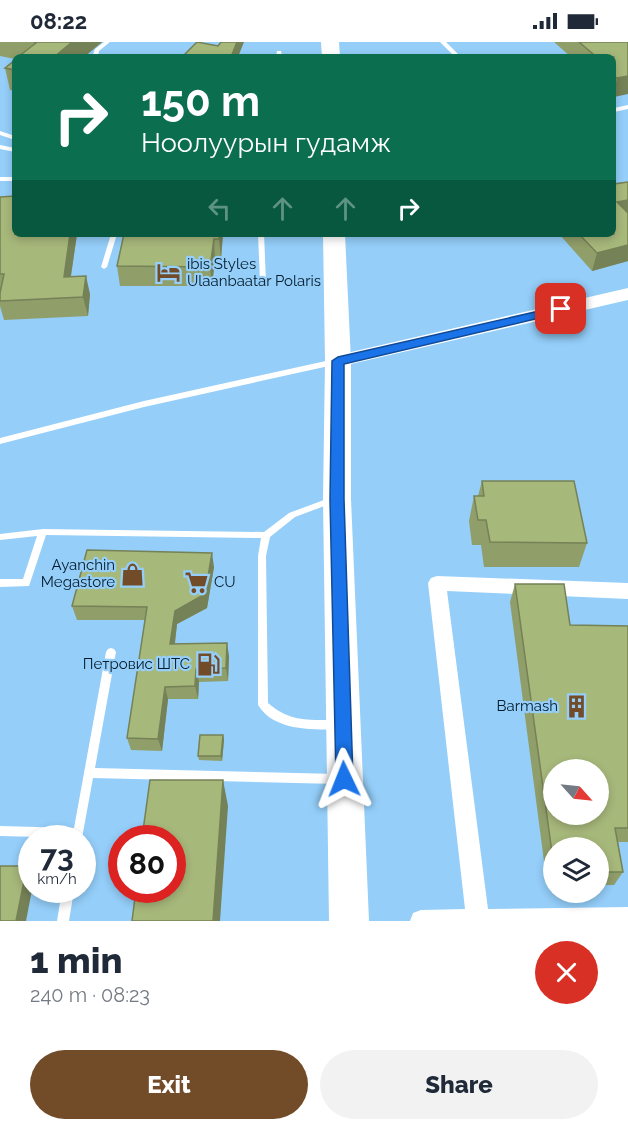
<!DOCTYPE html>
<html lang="en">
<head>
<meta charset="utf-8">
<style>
	:root { --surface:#fff; --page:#f2f2f3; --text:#1f2937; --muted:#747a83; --accent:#724c29 }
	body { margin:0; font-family:Raleway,sans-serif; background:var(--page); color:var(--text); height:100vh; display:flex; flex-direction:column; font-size:22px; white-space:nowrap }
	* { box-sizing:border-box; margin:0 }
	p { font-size:20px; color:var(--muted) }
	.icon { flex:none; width:33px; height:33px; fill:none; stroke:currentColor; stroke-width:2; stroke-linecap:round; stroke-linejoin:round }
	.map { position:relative; height:879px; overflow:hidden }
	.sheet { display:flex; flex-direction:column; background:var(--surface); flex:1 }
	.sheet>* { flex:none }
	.guide { position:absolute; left:12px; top:12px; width:604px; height:183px; border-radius:9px; box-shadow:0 3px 9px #0003; background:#0b6e4f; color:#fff; overflow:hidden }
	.needle { width:39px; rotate:117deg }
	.tools { position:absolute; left:543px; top:717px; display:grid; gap:12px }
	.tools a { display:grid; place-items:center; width:66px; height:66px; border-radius:50%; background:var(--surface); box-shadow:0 3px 9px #0003; font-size:30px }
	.speed { position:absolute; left:18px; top:783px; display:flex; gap:12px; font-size:30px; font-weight:700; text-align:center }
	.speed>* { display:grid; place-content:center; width:78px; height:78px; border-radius:50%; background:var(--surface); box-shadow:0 3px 9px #0003; line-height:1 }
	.speed small { font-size:15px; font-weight:400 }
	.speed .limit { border:9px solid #d22; background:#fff; color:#111 }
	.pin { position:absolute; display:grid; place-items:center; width:51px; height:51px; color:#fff; margin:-26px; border-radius:12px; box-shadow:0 3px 9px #0006 }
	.me { position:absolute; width:66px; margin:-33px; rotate:358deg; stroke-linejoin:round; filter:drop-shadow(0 0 4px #0008) }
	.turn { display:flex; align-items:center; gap:21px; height:126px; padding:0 30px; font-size:27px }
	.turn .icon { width:78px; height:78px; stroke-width:2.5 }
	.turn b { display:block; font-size:42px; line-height:51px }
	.lanes { display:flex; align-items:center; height:57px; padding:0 30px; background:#0003; justify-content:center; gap:30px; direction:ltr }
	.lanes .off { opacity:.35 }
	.round { display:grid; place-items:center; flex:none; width:63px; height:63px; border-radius:32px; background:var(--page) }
	.head { display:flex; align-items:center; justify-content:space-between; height:102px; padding:0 30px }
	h1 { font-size:36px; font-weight:800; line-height:45px }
	.primary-button { display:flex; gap:12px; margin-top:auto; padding:12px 30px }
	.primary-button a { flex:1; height:69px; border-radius:36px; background:var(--accent); color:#fff; font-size:24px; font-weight:800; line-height:69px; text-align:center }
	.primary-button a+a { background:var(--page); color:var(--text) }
	.status { display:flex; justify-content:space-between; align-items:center; height:42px; padding:0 30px; background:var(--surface); direction:ltr }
	.status svg { height:16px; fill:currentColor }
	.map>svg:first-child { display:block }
</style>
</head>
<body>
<div class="status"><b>08:22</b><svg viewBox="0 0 49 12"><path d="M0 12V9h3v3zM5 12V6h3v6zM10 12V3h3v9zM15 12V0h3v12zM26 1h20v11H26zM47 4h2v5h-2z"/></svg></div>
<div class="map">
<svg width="628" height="879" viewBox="0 0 628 879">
	<rect width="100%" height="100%" fill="#94cef9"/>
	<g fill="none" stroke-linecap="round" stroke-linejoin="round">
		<g fill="#fff" fill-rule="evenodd">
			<path d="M104,0H110L99,9L98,15H92L95,7Z"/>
			<path d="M440,0H446L461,15H455Z"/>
			<path d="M277,9H281L282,15H276Z"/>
			<path d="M628,63V67L614,70V66Z"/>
			<path d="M0,89L15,94V98L0,93Z"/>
			<path d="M0,103L15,106V110L0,107Z"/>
			<rect x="0" y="135" width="15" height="4"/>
			<path d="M111,192H117L107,225L104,227L101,225Z"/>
			<path d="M258,192H264L266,240L263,242L260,240Z"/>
			<path d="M335,317L338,318L339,320L338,322L144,365L0,402V396L144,359Z"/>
			<path d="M332,455L335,456L336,458L335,460L295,475L270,495L266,514L268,661C290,680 308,678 336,678L340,680L341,683L340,686L336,688C310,687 274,689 258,663V514L261,496L46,493L29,544L0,545V537H23L37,494L0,498V492L43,487L264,490L289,471Z"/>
			<path d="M111,606L114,607L116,610L95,726L338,732L342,733L343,737L342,741L338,742L93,736L82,796L0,794V784L74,786L106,610L108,607Z"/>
			<path d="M62,848H74L69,879H57Z"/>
		</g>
		<path fill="#fff" fill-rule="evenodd" d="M437,534L628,541V557L447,549L488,867L628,865V879H410L413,871L421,868L465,867L428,541L431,536Z"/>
		<path fill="#fff" fill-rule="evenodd" d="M628,246V258L338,325L331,324L329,319L331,314L338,313Z"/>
		<g fill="#fff" fill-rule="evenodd">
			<path d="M321,0H339L340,15H322Z"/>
			<path d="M323,192H345L351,319V457L369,879H329L323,457L325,319Z"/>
		</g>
	</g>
	<g fill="#909e6a">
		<path d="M0,0H102L84,15H15V17L0,14Z"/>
		<path d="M554,0H628L614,55V15H571Z"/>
		<path d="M15,18V49L10,48L5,26Z"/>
		<path d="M628,140V219L592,229L559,192H614V142Z"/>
		<path d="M0,156L15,192H77L71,234L90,252L88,274L4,278L0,264Z"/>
		<path d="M124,192H223L221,217H215L212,244H120L117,224Z"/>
		<path d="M482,439L587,501L579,525H484L481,503H472L469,479L474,454H478Z"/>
		<path d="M214,525L207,566L177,582L175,602L229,614L228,639L199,640L198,657H168L162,709L131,708L127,696L145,578H77L72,564Z"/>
		<path d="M515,542L570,583L628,584V800H618L623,830L614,843H598V806H554V842H547L510,560Z"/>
		<path d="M223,693L224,698L222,719L199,718L198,714Z"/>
	</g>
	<g fill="#758156">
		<path d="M72,0H102L84,15H54Z"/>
		<path d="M237,0H244L238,15H231Z"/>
		<path d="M628,34V52L614,55V49L617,36Z"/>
		<path d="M628,158V174L617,160Z"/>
		<path d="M70,192H77L68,253L64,235Z"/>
		<path d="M219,192H223L221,217L219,197Z"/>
		<path d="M214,197L215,217L212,244L210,225Z"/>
		<path d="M628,203V219L592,229L597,211Z"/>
		<path d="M86,234L90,252L88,274L83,255Z"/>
		<path d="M212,511L214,525L207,566L177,582L173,615L170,602L175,569Z"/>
		<path d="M227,601L229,614L228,639L226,626Z"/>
		<path d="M196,627L199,640L198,657L195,644Z"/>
		<path d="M165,645L168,657L162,709L158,697Z"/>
		<path d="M223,693L224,698L222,719L221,714Z"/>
		<path d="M223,738L228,764L220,879H213Z"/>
		<path d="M27,824L32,831V848L26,879H16Z"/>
	</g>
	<g fill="#a7b87b" stroke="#758156" stroke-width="1.5" fill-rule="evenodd">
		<path d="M34,0H72L54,15H18L36,1Z"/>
		<path d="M197,0L218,4L221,0H237L231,15H182Z"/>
		<path d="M579,0H628V34L617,36L614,34V15H592L590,13L593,12Z"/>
		<path d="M15,18V28L5,26Z"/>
		<path d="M628,140V158L617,160L628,171V203L597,211L579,192H614V142Z"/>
		<path d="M15,154V192H70L64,235L86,234L83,255L0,259V251L4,232H0V155Z"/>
		<path d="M124,192H219V197H214L210,225L117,224Z"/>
		<path d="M482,439H574L587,501L490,500L486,478H478L474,454H484Z"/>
		<path d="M87,508L212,511L205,552L175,569L170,602L227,601L226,626L196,627L195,644L165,645L158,697L127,696L147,565L72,564Z"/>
		<path d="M515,542H564L570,583L628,584V786H615L623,830H598V806H554V825ZM554,728H598V772H554Z"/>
		<path d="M200,693H223L221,714H198Z"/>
		<path d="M150,738H223L213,879H132L136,848H172V796H142Z"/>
		<path d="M0,824H27L16,879H0Z"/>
	</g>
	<path fill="#1a73e8" stroke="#114b97" stroke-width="1.5" d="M561,264L565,265V270L344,322V457L353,737L350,743L344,746L338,743L336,737L330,457L332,319L338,315Z"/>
	<defs>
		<symbol id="hotel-bare" viewBox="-9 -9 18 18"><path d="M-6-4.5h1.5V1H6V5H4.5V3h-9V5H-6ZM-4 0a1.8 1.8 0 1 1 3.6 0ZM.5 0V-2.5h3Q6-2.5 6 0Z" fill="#724c29" stroke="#94cef9" stroke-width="2.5" paint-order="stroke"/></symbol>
		<symbol id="shop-bare" viewBox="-9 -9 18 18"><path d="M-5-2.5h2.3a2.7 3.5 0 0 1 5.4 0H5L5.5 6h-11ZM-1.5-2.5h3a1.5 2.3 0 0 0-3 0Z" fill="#724c29" stroke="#94cef9" stroke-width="2.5" paint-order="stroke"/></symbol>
		<symbol id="supermarket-bare" viewBox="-9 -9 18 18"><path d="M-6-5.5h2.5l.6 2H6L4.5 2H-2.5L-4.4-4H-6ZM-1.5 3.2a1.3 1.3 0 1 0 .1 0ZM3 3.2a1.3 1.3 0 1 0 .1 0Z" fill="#724c29" stroke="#94cef9" stroke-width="2.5" paint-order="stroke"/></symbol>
		<symbol id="fuel-bare" viewBox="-9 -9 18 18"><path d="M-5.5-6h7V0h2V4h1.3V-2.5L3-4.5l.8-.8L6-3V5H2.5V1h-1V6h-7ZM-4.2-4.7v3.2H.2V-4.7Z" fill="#724c29" stroke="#94cef9" stroke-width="2.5" paint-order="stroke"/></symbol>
		<symbol id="building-bare" viewBox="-9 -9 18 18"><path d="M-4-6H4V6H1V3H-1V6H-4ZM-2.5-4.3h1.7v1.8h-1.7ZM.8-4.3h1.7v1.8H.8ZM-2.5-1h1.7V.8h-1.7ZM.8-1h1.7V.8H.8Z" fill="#724c29" stroke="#94cef9" stroke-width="2.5" paint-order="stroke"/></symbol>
	</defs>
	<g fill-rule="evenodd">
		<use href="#hotel-bare" x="152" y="214" width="33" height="33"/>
		<use href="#shop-bare" x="116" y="516" width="33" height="33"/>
		<use href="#supermarket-bare" x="180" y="524" width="33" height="33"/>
		<use href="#fuel-bare" x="192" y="606" width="33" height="33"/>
		<use href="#building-bare" x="560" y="648" width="33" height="33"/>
	</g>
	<g text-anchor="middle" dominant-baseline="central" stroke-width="4.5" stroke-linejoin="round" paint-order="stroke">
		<g font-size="15" fill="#051c2c" stroke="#94cef9" text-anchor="end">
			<text x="187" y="222" text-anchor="start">ibis Styles<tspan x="187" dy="17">Ulaanbaatar Polaris</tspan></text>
			<text x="115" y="523">Ayanchin<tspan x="115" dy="17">Megastore</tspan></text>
			<text x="214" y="540" text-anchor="start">CU</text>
			<text x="190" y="622">Петровис ШТС</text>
			<text x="558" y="664">Barmash</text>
		</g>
	</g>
</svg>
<div class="tools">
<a><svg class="needle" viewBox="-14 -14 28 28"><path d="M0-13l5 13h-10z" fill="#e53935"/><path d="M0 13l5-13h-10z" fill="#747a83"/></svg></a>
<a><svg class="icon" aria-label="layers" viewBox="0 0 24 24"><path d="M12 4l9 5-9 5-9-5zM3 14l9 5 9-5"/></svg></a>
</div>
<div class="speed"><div>73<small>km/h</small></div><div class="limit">80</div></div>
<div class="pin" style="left:561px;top:267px;background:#d93025"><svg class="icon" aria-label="arrive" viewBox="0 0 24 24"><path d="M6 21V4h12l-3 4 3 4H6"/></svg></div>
<svg class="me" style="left:344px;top:737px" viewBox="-20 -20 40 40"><path d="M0-17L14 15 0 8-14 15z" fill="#1a73e8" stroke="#fff" stroke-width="4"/></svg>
<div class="guide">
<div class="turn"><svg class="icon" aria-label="right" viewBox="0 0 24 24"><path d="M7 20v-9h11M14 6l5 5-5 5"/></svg><div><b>150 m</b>Ноолуурын гудамж</div></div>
<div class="lanes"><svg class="icon off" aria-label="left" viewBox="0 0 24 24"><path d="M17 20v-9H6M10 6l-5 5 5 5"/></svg><svg class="icon off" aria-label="ahead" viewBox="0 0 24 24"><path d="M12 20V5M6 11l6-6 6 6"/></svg><svg class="icon off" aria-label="ahead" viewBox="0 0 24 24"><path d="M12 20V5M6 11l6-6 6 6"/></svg><svg class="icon" aria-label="right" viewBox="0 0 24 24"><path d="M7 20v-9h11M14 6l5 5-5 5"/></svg></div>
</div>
</div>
<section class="sheet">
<div class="head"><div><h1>1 min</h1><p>240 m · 08:23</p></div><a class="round" style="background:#d93025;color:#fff"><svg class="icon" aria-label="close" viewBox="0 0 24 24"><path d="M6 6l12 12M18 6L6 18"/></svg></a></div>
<div class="primary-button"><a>Exit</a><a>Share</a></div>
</section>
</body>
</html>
